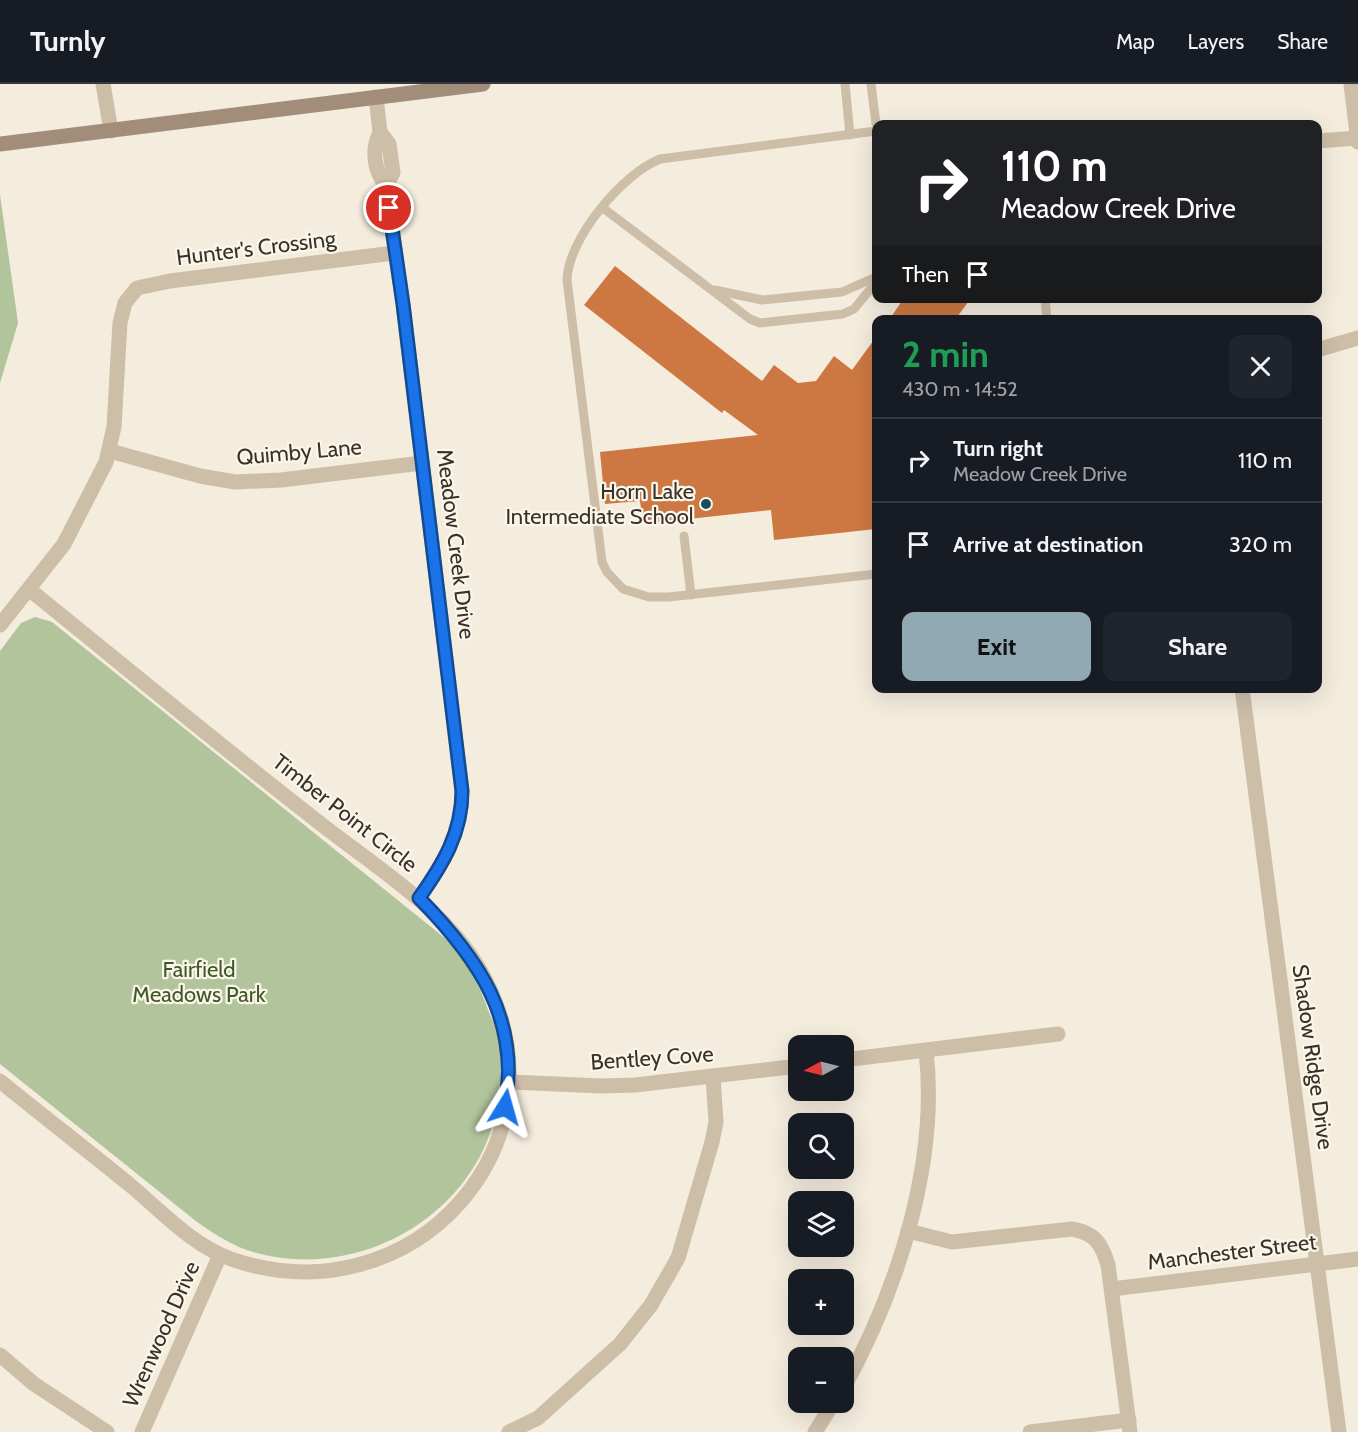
<!DOCTYPE html>
<html lang="en">
<head>
<meta charset="utf-8">
<style>
	:root { --surface:#171b24; --page:#20242c; --text:#f1f3f6; --muted:#9ea1a6; --line:#363941; --accent:#91a9b2 }
	body { margin:0; font-family:Cabin,sans-serif; background:var(--page); color:var(--text); height:100vh; display:flex; flex-direction:column; font-size:22px; white-space:nowrap }
	* { box-sizing:border-box; margin:0 }
	p { font-size:20px; color:var(--muted) }
	.icon { flex:none; width:33px; height:33px; fill:none; stroke:currentColor; stroke-width:2; stroke-linecap:round; stroke-linejoin:round }
	.map { position:relative; flex:1; overflow:hidden }
	.side { position:absolute; left:872px; top:231px; width:450px; height:378px; display:flex; flex-direction:column; background:var(--surface); border-radius:12px; box-shadow:0 6px 24px #0002 }
	.side>* { flex:none }
	.guide { position:absolute; left:872px; top:36px; width:450px; height:183px; border-radius:12px; box-shadow:0 6px 24px #0002; background:#202124; color:#fff; overflow:hidden }
	.needle { width:39px; rotate:263deg }
	.tools { position:absolute; left:788px; top:951px; display:grid; gap:12px }
	.tools a { display:grid; place-items:center; width:66px; height:66px; border-radius:12px; background:var(--surface); box-shadow:0 6px 24px #0002; font-size:30px }
	.pin { position:absolute; display:grid; place-items:center; width:51px; height:51px; color:#fff; margin:-26px; border:3px solid #fff; border-radius:50%; box-shadow:0 2px 6px #0007 }
	.me { position:absolute; width:66px; margin:-33px; rotate:8deg; stroke-linejoin:round; filter:drop-shadow(0 0 4px #0008) }
	.turn { display:flex; align-items:center; gap:21px; height:126px; padding:0 30px; font-size:27px }
	.turn .icon { width:78px; height:78px; stroke-width:2.5 }
	.turn b { display:block; font-size:42px; line-height:51px }
	.then { display:flex; align-items:center; height:57px; padding:0 30px; background:#0003; gap:12px; font-size:22px }
	.round { display:grid; place-items:center; flex:none; width:63px; height:63px; border-radius:12px; background:var(--page) }
	.head { display:flex; align-items:center; justify-content:space-between; height:102px; padding:0 30px }
	h1 { font-size:36px; font-weight:700; line-height:45px; color:#1e9e55 }
	.primary-button { display:flex; gap:12px; margin-top:auto; padding:12px 30px }
	.primary-button a { flex:1; height:69px; border-radius:12px; background:var(--accent); color:#111; font-size:24px; font-weight:700; line-height:69px; text-align:center }
	.primary-button a+a { background:var(--page); color:var(--text) }
	ul { padding:0; list-style:none }
	li { display:flex; align-items:center; gap:18px; height:84px; padding:0 30px; border-top:2px solid var(--line) }
	li div { flex:1 }
	li b { display:block; font-size:22px }
	li em { font-style:normal }
	header { display:flex; align-items:center; gap:36px; box-sizing:border-box; height:84px; padding:0 30px; background:var(--surface); border-bottom:2px solid var(--line) }
	header strong { font-size:28px }
	nav { display:flex; gap:33px; margin-inline-start:auto; font-size:21px }
	.map>svg:first-child { display:block }
</style>
</head>
<body>
<header>
<strong>Turnly</strong>
<nav><a>Map</a><a>Layers</a><a>Share</a></nav>
</header>
<div class="map">
<svg width="1358" height="1348" viewBox="0 0 1358 1348">
	<rect width="100%" height="100%" fill="#f4ecdd"/>
	<g fill="#b1c49c">
		<path d="M0,111L18,239L0,299Z"/>
		<path d="M35,533L52,538L451,859C469,880 479,900 488,926C492,935 497,946 499,956C501,964 500,974 500,983C506,1111 373,1203 253,1168C232,1162 215,1150 197,1138L0,980V567L21,539Z"/>
	</g>
	<g fill="#cd7842">
		<path d="M615,182L762,297L774,281L798,299L816,297L834,272L852,286L876,253V445L774,456L771,426L643,440L640,417L605,420L600,368L758,351L724,326L722,329L584,221Z"/>
		<path d="M904,214H971L955,236H889Z"/>
	</g>
	<g fill="none" stroke-linecap="round" stroke-linejoin="round">
		<g stroke="#cdbea8" stroke-width="9">
			<path d="M845,0L850,51"/>
			<path d="M871,0L876,40"/>
			<path d="M876,47L660,75C622,90 568,155 567,196L602,478L607,488L623,505L649,513H669L876,490"/>
			<path d="M603,124L750,235L760,239L843,230L854,225L876,198"/>
			<path d="M715,206L762,216L842,208L876,193"/>
			<path d="M1045,214L1047,236"/>
			<path d="M684,452L691,511"/>
		</g>
		<g stroke="#cdbea8" stroke-width="15">
			<path d="M103,0L111,47"/>
			<path d="M1351,0L1358,58"/>
			<path d="M376,13L380,48L389,60L393,89L386,102L403,220L462,707C462,749 443,780 419,814"/>
			<path d="M380,48C371,66 374,86 386,102"/>
			<path d="M1317,57L1358,54"/>
			<path d="M1317,266L1358,254"/>
			<path d="M110,367L200,392L235,398L281,396L422,379"/>
			<path d="M0,541L64,460L106,378L114,343L120,239L125,219L137,204L170,197L394,169"/>
			<path d="M1242,604L1339,1348"/>
			<path d="M843,976L1058,950"/>
			<path d="M0,997C43,1032 87,1066 130,1101C160,1126 193,1162 231,1175C412,1238 578,1057 480,886C444,823 368,778 312,733C217,659 124,582 30,506"/>
			<path d="M510,998L602,1002L635,1001L798,982"/>
			<path d="M908,1147L952,1158L1072,1145C1095,1149 1102,1160 1108,1181L1130,1348"/>
			<path d="M1112,1205L1358,1175"/>
			<path d="M0,1271L34,1300L107,1348"/>
			<path d="M843,1305C897,1208 939,1079 926,967"/>
			<path d="M142,1348L220,1171"/>
			<path d="M509,1348L538,1334L620,1260L651,1221L678,1174L712,1058L716,1038L713,993"/>
			<path d="M815,1348L834,1318"/>
			<path d="M1030,1348L1129,1336"/>
		</g>
		<path stroke="#a18d79" stroke-width="15" d="M0,60L483,0"/>
	</g>
	<g fill="none" stroke-linecap="round" stroke-linejoin="round">
		<defs>
			<path id="route" d="M389,124L403,220L462,707C462,749 443,780 419,814C478,874 521,935 505,1023"/>
		</defs>
		<use href="#route" stroke="#114b97" stroke-width="15"/>
		<use href="#route" stroke="#1a73e8" stroke-width="10"/>
	</g>
	<circle fill="#1b4f5e" stroke="#fbf6ea" stroke-width="2" cx="706" cy="420" r="6"/>
	<g text-anchor="middle" dominant-baseline="central" stroke-width="4.5" stroke-linejoin="round" paint-order="stroke">
		<g font-size="22" fill="#393028" stroke="#fbf6ea">
			<text transform="translate(256 164) rotate(-7)">Hunter's Crossing</text>
			<text transform="translate(299 368) rotate(-5)">Quimby Lane</text>
			<text transform="translate(456 460) rotate(83)">Meadow Creek Drive</text>
			<text transform="translate(345 729) rotate(38)">Timber Point Circle</text>
			<text transform="translate(1313 973) rotate(82)">Shadow Ridge Drive</text>
			<text transform="translate(652 974) rotate(-4)">Bentley Cove</text>
			<text transform="translate(1232 1168) rotate(-7)">Manchester Street</text>
			<text transform="translate(161 1250) rotate(-66)">Wrenwood Drive</text>
		</g>
		<g font-size="22" fill="#393028" stroke="#fbf6ea" text-anchor="end">
			<text x="694" y="407">Horn Lake<tspan x="694" dy="25">Intermediate School</tspan></text>
		</g>
		<g font-size="22" fill="#41592a" stroke="#fbf6ea">
			<text x="199" y="885">Fairfield<tspan x="199" dy="25">Meadows Park</tspan></text>
		</g>
	</g>
</svg>
<div class="tools">
<a><svg class="needle" viewBox="-14 -14 28 28"><path d="M0-13l5 13h-10z" fill="#e53935"/><path d="M0 13l5-13h-10z" fill="#9ea1a6"/></svg></a>
<a><svg class="icon" aria-label="search" viewBox="0 0 24 24"><circle cx="10" cy="10" r="6"/><path d="M15 15l6 6"/></svg></a>
<a><svg class="icon" aria-label="layers" viewBox="0 0 24 24"><path d="M12 4l9 5-9 5-9-5zM3 14l9 5 9-5"/></svg></a>
<a>+</a>
<a>−</a>
</div>
<div class="pin" style="left:389px;top:124px;background:#d93025"><svg class="icon" aria-label="arrive" viewBox="0 0 24 24"><path d="M6 21V4h12l-3 4 3 4H6"/></svg></div>
<svg class="me" style="left:505px;top:1023px" viewBox="-20 -20 40 40"><path d="M0-17L14 15 0 8-14 15z" fill="#1a73e8" stroke="#fff" stroke-width="4"/></svg>
<div class="guide">
<div class="turn"><svg class="icon" aria-label="right" viewBox="0 0 24 24"><path d="M7 20v-9h11M14 6l5 5-5 5"/></svg><div><b>110 m</b>Meadow Creek Drive</div></div>
<div class="then">Then<svg class="icon" aria-label="arrive" viewBox="0 0 24 24"><path d="M6 21V4h12l-3 4 3 4H6"/></svg></div>
</div>
<section class="side">
<div class="head"><div><h1>2 min</h1><p>430 m · 14:52</p></div><a class="round"><svg class="icon" aria-label="close" viewBox="0 0 24 24"><path d="M6 6l12 12M18 6L6 18"/></svg></a></div>
<ul>
<li><svg class="icon" aria-label="right" viewBox="0 0 24 24"><path d="M7 20v-9h11M14 6l5 5-5 5"/></svg><div><b>Turn right</b><p>Meadow Creek Drive</p></div><em>110 m</em></li>
<li><svg class="icon" aria-label="arrive" viewBox="0 0 24 24"><path d="M6 21V4h12l-3 4 3 4H6"/></svg><div><b>Arrive at destination</b></div><em>320 m</em></li>
</ul>
<div class="primary-button"><a>Exit</a><a>Share</a></div>
</section>
</div>
</body>
</html>
